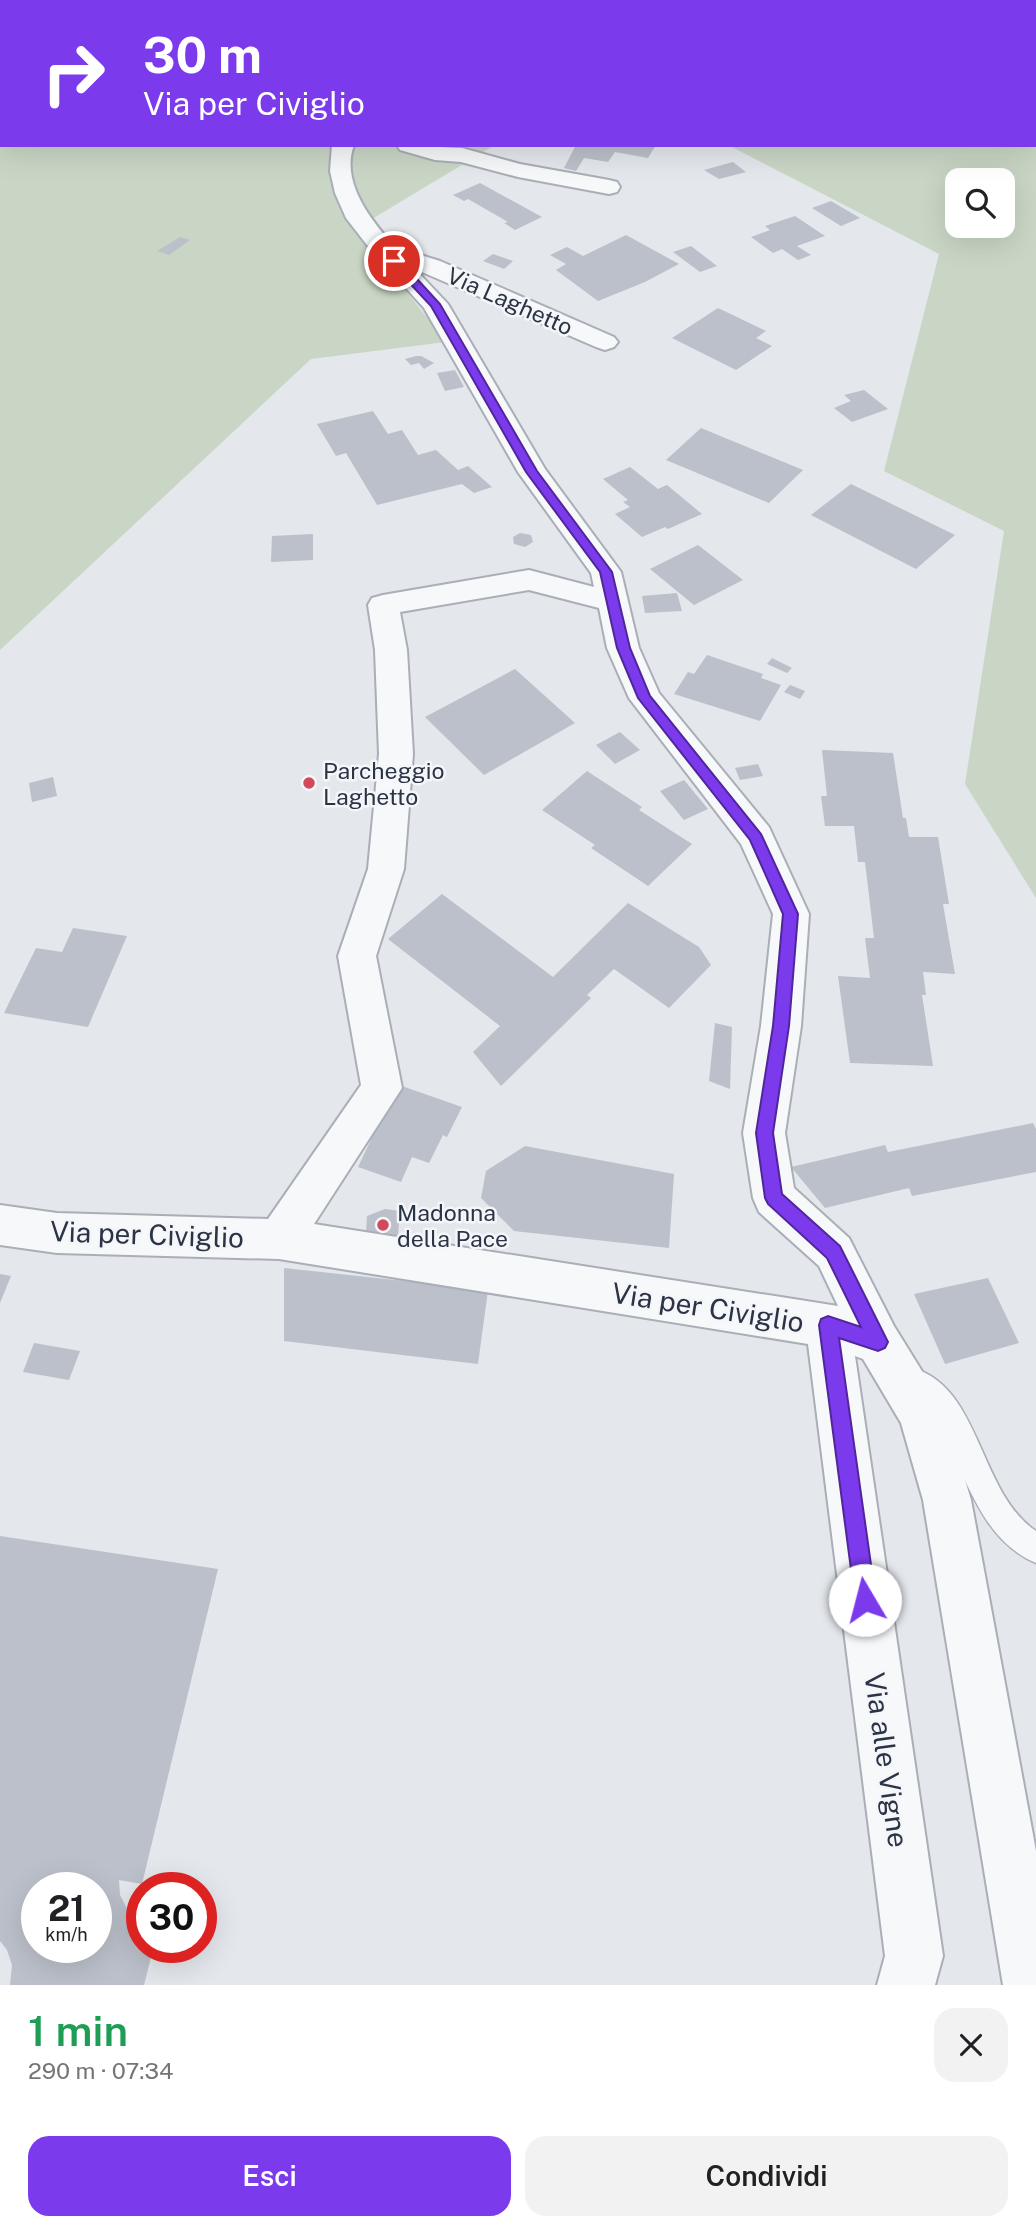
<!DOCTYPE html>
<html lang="it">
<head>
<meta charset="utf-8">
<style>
	:root { --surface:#fff; --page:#f2f2f2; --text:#202124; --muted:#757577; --accent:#7c3aed }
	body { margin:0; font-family:"Public Sans",sans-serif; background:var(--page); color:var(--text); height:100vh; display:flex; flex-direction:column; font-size:26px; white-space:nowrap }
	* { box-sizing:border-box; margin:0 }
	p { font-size:23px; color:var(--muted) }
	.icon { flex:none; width:38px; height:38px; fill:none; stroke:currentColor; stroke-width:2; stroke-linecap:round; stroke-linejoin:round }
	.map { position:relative; height:1985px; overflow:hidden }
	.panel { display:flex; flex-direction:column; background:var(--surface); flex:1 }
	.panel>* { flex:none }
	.hud { position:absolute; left:0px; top:0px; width:1036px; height:147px; box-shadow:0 7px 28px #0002; background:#7c3aed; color:#fff; overflow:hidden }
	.fabs { position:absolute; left:945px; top:168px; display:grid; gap:14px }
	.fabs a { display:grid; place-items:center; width:70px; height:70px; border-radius:14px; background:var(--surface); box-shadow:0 7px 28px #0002; font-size:35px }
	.speed { position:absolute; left:21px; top:1872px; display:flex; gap:14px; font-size:35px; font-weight:700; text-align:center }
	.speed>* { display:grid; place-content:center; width:91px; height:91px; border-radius:50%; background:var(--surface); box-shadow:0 7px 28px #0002; line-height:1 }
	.speed small { font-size:18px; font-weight:400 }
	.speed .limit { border:10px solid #d22; background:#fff; color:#111 }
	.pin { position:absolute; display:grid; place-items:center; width:60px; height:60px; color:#fff; margin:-30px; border:4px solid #fff; border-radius:50%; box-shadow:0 2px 7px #0007 }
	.me { position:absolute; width:77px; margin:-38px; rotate:352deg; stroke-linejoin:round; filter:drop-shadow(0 0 5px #0008) }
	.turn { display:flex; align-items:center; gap:24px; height:147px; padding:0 28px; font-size:32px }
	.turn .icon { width:91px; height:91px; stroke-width:2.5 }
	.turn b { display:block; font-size:49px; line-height:60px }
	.round { display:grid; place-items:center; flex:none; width:74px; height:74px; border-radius:21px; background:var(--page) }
	.headline { display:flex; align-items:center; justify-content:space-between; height:119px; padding:0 28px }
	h1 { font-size:42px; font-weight:600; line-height:52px; color:#1e9e55 }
	.action { display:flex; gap:14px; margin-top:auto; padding:14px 28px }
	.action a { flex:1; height:80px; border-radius:21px; background:var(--accent); color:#fff; font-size:28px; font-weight:600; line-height:80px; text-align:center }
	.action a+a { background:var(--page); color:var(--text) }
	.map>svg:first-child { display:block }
</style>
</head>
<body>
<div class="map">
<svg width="1036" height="1985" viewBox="0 0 1036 1985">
	<rect width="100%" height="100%" fill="#e4e7ec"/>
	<path fill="#c9d6c5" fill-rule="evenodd" d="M0,0H1036V898L965,784L1004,531L884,471L939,254L728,145H1034V2H2V145H495L357,228L446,342L311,359L0,650ZM957,180H1003V226H957Z"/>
	<g fill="#bbc0ca" fill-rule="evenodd">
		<path d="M576,145H656L648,158L615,152L608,162L584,158L576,171L564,168Z"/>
		<path d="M733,162L746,172L719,179L704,170Z"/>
		<path d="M480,183L542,217L515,230L504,223L508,222L468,199L464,201L453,195Z"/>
		<path d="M831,201L860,218L841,226L812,208Z"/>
		<path d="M795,216L825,236L797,246L811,255L798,260L782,249L773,253L751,237L770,230L765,226Z"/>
		<path d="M626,235L679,264L645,282L598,301L556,270L566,264L550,255L567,247L583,256Z"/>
		<path d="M180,237L190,240L169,255L157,251Z"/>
		<path d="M691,246L717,266L700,272L673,252Z"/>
		<path d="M493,254L513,261L504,269L483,261Z"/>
		<path d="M718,308L766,331L756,338L772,346L736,370L672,338Z"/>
		<path d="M416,356H421L434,363L424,369L419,363L411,365L405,359Z"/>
		<path d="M455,370L464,387L445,391L437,373Z"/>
		<path d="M864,390L888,409L852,422L834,408L851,401L844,395Z"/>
		<path d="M373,411L388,434L402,430L418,455L436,450L458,470L468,466L492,487L474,493L462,484L377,505L346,453L336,456L317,424Z"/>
		<path d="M701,428L803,470L769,503L666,460Z"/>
		<path d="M630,467L658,489L667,485L702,514L668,529L665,527L642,537L615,514L630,507L623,502L628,500L603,479Z"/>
		<path d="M851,484L955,535L916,569L811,515Z"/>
		<path d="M520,533L531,535L533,542L525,547L514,544L513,537Z"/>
		<path d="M313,534V560L271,562L272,536Z"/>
		<path d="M698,545L743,580L694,605L650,569Z"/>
		<path d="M677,593L682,611L645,613L642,596Z"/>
		<path d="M707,655L763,674L761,678L781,685L760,721L674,694L688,672L694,674Z"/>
		<path d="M772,658L792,668L787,673L767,664Z"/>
		<path d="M515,669L575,723L484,775L425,717Z"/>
		<path d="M790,685L805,691L800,699L784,692Z"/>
		<path d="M620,732L640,750L615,764L596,745Z"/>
		<path d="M822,750L893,753L903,818H906L909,837H938L949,904H943L955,974L923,972L926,995H922L933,1066L850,1063L838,976L870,978L865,938H874L865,862H858L854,826H825L821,796H827Z"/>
		<path d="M758,764L763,776L740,780L735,768Z"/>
		<path d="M587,771L642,807L639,810L692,844L648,886L591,848L595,845L542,810Z"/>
		<path d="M53,777L57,796L32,802L29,783Z"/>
		<path d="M684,780L708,809L684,820L660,791Z"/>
		<path d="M442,894L553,977L628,903L699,947L711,965L669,1008L614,969L587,995L591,998L501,1086L473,1052L500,1026L388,939Z"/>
		<path d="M73,928L127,936L88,1027L4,1013L36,948L62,952Z"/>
		<path d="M715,1023L732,1027L730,1089L709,1081Z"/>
		<path d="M396,1084L462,1107L447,1137L443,1135L429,1163L412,1157L401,1182L358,1167L384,1112L387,1113Z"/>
		<path d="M1033,1123L1036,1129V1172L912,1196L909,1188L825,1208L791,1167L885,1145L888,1152Z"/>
		<path d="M525,1146L674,1174L669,1248L514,1231L481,1198L486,1171Z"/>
		<path d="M385,1209L400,1211L398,1236L366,1233L367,1216Z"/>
		<path d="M284,1268L488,1290L478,1364L284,1341Z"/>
		<path d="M0,1274L11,1276L0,1303Z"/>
		<path d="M988,1278L1019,1343L945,1364L914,1294Z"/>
		<path d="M34,1343L80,1351L69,1380L23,1372Z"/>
		<path d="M0,1536L218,1569L142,1884L119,1880L120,1895L142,1938V1948H147L151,1957L144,1985H10L12,1965L7,1950L0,1941ZM37,1888H96V1948H37Z"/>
	</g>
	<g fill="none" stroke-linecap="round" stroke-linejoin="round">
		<defs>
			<path id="service" d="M921,1371C981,1396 981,1494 1036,1531V1563C979,1539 966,1472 937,1423C929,1409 914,1400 907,1385L911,1375Z"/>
			<g id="minor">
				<path d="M332,145H354C339,185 376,226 400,253L411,252L440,261L614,337L618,342L614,347L605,350L596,347L415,269L448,304L545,469L621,572L639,648L659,693L769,827L809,914L801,1026L785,1133L794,1188L849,1238L894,1326L938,1397L945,1413L971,1500L1036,1851V1985H1003L923,1500L901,1423L863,1359L855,1356L943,1956L935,1985H877L885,1956L808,1344L279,1259L57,1253L0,1245V1205L57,1213L268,1219L361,1085L338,956L368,869L379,754L375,650L368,605L372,598L383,595L529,570L594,587L591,573L518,472L424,308L367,245L346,218L335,193L330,171ZM529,590L599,608L607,648L629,698L741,844L773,914L761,1026L743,1133L753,1198L759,1212L819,1266L838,1306L314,1224L402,1088L376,956L404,869L413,754L407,650L400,612Z"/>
				<path d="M397,145L462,148L520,164L609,180L617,182L620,187L617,192L609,194L518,177L461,162L435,160L400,150Z"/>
			</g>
		</defs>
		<use href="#service" stroke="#a9aeb7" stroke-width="3"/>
		<use href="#minor" stroke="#a9aeb7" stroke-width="4"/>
		<use href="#service" fill="#f7f8fa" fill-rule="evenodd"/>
		<use href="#minor" fill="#f7f8fa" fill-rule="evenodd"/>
	</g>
	<path fill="#7c3aed" stroke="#51269a" stroke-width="2" d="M391,258H398L440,304L537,471L612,572L630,648L650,696L761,834L798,914L789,1026L773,1133L782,1194L840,1246L888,1342L885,1348L878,1351L839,1338L876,1600L873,1607L865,1610L858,1607L855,1600L819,1325L821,1319L828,1316L861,1327L827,1258L768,1204L765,1198L756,1133L773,1026L783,914L750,840L638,698L617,648L600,572L526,472L431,306L391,263Z"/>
	<g fill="#d1495b" stroke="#f4f6f9" stroke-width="2.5">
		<circle cx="309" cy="783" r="7"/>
		<circle cx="383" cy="1225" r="7"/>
	</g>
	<g text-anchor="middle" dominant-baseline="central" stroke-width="5" stroke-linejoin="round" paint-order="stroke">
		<g font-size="23" fill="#2b3445" stroke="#f4f6f9">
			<text transform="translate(510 301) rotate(24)">Via Laghetto</text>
		</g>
		<g font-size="23" fill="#2b3445" stroke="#f4f6f9" text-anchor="start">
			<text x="323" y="770">Parcheggio<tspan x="323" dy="26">Laghetto</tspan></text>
			<text x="397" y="1212">Madonna<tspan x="397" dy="26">della Pace</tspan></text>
		</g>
		<g font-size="28" fill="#2b3445" stroke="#f4f6f9">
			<text transform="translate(147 1234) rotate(2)">Via per Civiglio</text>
			<text transform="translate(708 1307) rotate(9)">Via per Civiglio</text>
			<text transform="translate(887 1760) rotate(82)">Via alle Vigne</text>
		</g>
	</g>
</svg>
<div class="fabs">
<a><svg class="icon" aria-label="search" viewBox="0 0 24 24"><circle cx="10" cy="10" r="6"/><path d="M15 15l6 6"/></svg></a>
</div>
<div class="speed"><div>21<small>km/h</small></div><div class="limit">30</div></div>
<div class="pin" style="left:394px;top:261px;background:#d93025"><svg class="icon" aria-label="arrive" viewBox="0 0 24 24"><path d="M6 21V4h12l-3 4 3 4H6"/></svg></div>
<svg class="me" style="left:865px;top:1600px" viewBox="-20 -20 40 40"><circle r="19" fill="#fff"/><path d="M0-13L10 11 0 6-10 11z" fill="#7c3aed"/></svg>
<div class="hud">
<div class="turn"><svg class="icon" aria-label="right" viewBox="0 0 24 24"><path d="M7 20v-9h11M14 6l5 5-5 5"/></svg><div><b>30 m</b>Via per Civiglio</div></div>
</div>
</div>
<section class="panel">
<div class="headline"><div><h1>1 min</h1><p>290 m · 07:34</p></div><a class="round"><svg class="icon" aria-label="close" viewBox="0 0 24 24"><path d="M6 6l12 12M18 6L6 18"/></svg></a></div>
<div class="action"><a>Esci</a><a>Condividi</a></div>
</section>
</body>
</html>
